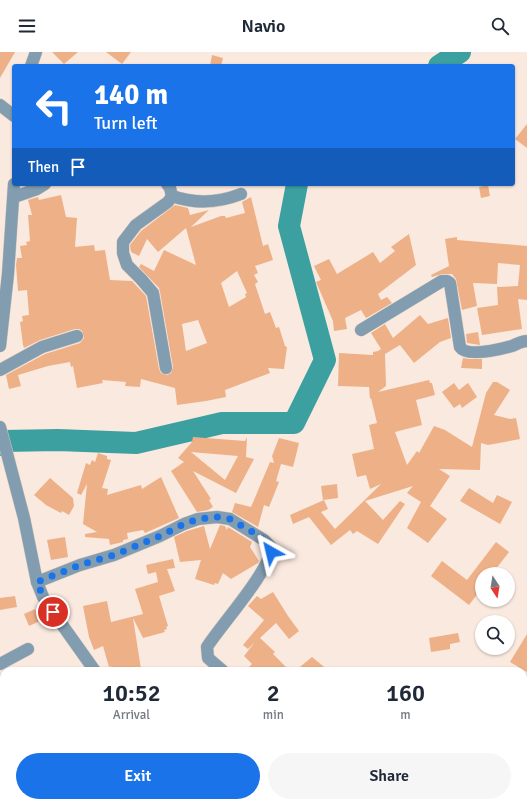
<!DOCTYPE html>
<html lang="en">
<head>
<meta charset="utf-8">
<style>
	:root { --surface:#fff; --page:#f6f6f7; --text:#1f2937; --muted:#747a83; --accent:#1a73e8 }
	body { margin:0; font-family:Signika,sans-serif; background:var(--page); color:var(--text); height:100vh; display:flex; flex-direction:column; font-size:15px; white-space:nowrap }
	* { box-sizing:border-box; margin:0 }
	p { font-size:13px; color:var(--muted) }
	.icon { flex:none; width:22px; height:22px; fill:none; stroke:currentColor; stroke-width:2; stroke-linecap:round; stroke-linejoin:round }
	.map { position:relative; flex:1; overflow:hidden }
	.side { position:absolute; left:0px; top:615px; width:527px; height:140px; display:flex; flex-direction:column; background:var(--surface); border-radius:12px 12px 0 0; box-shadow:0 1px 3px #0004 }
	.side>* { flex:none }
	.hud { position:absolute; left:12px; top:12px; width:503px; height:122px; border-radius:4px; box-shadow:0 1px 3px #0004; background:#1a73e8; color:#fff; overflow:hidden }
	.needle { width:26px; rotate:168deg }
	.tools { position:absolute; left:475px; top:515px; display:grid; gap:8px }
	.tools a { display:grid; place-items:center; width:40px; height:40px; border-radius:50%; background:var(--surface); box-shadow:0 1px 3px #0004; font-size:20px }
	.pin { position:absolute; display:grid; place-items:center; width:34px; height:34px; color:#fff; margin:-17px; border:2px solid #fff; border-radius:50%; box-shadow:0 1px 4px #0007 }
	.me { position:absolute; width:44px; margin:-22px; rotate:323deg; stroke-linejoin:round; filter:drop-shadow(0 0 3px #0008) }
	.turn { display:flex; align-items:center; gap:14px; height:84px; padding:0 16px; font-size:18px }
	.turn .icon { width:52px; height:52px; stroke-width:2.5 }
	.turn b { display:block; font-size:28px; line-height:34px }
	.then { display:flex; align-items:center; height:38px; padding:0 16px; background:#0003; gap:8px; font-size:15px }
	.eta { display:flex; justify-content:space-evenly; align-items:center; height:68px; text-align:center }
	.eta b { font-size:24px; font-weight:600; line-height:28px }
	.button { display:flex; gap:8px; margin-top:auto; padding:8px 16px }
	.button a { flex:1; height:46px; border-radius:24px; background:var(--accent); color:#fff; font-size:16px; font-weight:600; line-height:46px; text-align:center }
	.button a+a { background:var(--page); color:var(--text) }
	header { display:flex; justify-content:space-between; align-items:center; height:52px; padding:0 16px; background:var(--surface); font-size:18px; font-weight:600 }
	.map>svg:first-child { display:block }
</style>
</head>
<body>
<header><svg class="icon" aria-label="menu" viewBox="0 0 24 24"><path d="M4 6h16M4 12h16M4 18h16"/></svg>Navio<svg class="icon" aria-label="search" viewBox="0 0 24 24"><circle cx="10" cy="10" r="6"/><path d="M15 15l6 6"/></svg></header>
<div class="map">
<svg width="527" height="755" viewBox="0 0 527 755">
	<rect width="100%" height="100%" fill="#fae9df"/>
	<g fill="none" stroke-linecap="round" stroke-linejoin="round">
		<g stroke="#3ca0a0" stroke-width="22">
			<path d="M439,14L460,0"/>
			<path d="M0,393L3,389L58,388L136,391L222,371H294L325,308L289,174L297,132"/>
		</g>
	</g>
	<g fill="#eeb087" fill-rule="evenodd">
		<path d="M0,0H15L0,26Z"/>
		<path d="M52,0H78L64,12Z"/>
		<path d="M106,0H131L122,12Z"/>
		<path d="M212,3L223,6L221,14H210Z"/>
		<path d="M527,72V96L515,87Z"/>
		<path d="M488,133L490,144L481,146L479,135Z"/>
		<path d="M61,143L66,165L77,166L75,195L94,193L95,199L105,198L110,228L132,229L146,244L159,317L161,321L167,323L171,321L173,315L160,240L159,236L139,215L141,212L154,219L164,198L196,213L186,176L158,200L147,187L139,204L131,200L130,193L141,179L175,153L188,156L190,163L209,158L191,175L221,164H225L226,166L245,161L242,150L251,145L263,194L268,192L273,208L255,214L258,221L254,223L258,230L255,232L265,262L270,260L276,276L279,275L285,294L287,295L284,317L268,316L270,321L225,338L226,345L206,349L177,353L175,336L141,327L140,335L125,334L126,330L102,328L103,331L77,336L73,314L71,315L70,310L48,314L18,323L21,334L9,337L6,323L45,302L80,291L84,286L82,279L79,277H75L40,288L24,296L23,293L20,270L23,269L22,264L29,263L27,238L18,239L16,213L17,206H22L20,194L27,193L26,190L30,189L28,163H32L28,148L38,145L39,148ZM237,219L247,241L245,242L246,245L229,255L221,231ZM198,268L207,291L186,299L182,272Z"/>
		<path d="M409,182L416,213L378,242L381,248L387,245L392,251L366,266L361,258L345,266L347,277L334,279L333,269L316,230L321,228L314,214L329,207L337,222L373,200L380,211L395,199L391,195Z"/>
		<path d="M457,185V188L527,194V248L518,247L522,277L482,283L477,256L498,253L497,235L518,234L520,213L498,211L497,232L473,231L477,254L462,258L456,227L452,222H442L432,225L431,223L449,214L445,187Z"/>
		<path d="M420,263L428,272L448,266L451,286L440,290L414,311L400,293L385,302L386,334L378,340L429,328L430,331H432L435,343L416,348L422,373L395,380L407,413L417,399L419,401L434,374L445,378L472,395L486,341L493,330H497L510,338L494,363L510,367L516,366L520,387L488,393L481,391L480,418L439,417L450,424L430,454L447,467L428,491L407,476L421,450L407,441L413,434L365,449L383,468L400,449L405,452L378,492L357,479L353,482L350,478L331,493L309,465L293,472L290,463L324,448L328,457L321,460L335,477L381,432L370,437L366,423L357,425L352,402L374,397L369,373L377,371L371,346L370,347L369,335L338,334L339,301L373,303V300L378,299L381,297L371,281L385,272L393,286Z"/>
		<path d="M478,280L480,293L467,291L466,282Z"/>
		<path d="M463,306L469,307H482V317L461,316Z"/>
		<path d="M454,331L459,338L468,331L477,345L462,356L460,352L454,356L442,340Z"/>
		<path d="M193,385L245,389L247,385L246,405L254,407L236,441L193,419L211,447L209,448L213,455L208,458L197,460L171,419L184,410L178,406L192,390ZM191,400L238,404L225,428Z"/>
		<path d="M279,386L299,391L293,415L281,412L276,429L279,430L269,455L264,453L258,475L232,460L235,451L251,455L270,410L274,411L272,404Z"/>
		<path d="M98,401L107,404V407L111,408L102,436L108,437L107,443L141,433L142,437L161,425L179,466L145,481L143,478L127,481L128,487L123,488V490L110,493L109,487L85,485V482L97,480L83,472L87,432L81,443L77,441L86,411L90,413L92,408L95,410Z"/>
		<path d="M50,426L73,446L74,454L69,463L62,459L61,461L46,453L34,443Z"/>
		<path d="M337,432L338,446L323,448L321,434Z"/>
		<path d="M469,436L493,451L497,443L512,450L500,472L460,449Z"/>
		<path d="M220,473L225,474L227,478L228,475L252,490L250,495L259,509L258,511L231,527L223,521L218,532L215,531L214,533L195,527L201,508L180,510L174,485L187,479L204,474L210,497Z"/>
		<path d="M65,485L68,505L51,508L47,488Z"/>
		<path d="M496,490L509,500L492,522H482V536L469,553L431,524L442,509L467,528Z"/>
		<path d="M173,507L175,516L167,517L175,539L159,544L168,574L166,575L167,577L164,578L165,580L143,586L133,566L141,617L130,619H112L111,614L109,615L103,594L94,598L89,585L83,554L107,549L111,570L143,562L135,537L158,530L156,520L148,522L146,513Z"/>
		<path d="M273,540L288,564L299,579L289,587L276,571L260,586L275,600L273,602L290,619H245L252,612L244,604L255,590L248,597L243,593L264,568L248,554L257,544L261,547Z"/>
		<path d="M15,544L17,555L0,558V546Z"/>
		<path d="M35,557L40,569L29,574L24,562Z"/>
		<path d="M458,581L460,590L450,592V597L431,600L429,586Z"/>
		<path d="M527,582V620L510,610Z"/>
		<path d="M312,605L329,619H295Z"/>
	</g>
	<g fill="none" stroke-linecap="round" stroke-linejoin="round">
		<defs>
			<g id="minor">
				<path d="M31,14L36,0"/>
				<path d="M0,53L14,64"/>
				<path d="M172,144C195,152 218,151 241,142"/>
				<path d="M14,145L37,137L45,132"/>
				<path d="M361,278L442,229H447L450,231L460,295C467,306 501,297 512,294C517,292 521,289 527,289"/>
				<path d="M0,294L8,222L14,132"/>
				<path d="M166,316L153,241L141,227L127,213L123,201V190L136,173L168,150L172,144L170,136L167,132"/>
				<path d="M0,318L42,295L77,284"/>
				<path d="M0,375L24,466L37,530L43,545L53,560L95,619"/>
				<path d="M37,530L80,513L114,503L160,484L184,472L198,467L217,465L230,467L264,488L271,495C272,517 220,574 207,595L208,606L223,619"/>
				<path d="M0,612L28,597"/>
				<path d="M0,679H4"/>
				<path d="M0,736L4,735"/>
				<path d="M30,751V755"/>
				<path d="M210,751L212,755"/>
				<path d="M345,751L350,755"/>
				<path d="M404,751V755"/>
			</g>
		</defs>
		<use href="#minor" stroke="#d5c6bd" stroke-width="13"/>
		<use href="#minor" stroke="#819daf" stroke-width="12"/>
	</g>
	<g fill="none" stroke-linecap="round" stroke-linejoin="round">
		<path stroke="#1a73e8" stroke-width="7" stroke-dasharray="0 12.6" d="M53,560L43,545L37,530L80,513L114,503L160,484L184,472L198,467L217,465L230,467L251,479L264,488L271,495V500"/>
	</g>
</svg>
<div class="tools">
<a><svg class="needle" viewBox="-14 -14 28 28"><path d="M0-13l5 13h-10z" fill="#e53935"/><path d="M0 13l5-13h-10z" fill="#747a83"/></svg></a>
<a><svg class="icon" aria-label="search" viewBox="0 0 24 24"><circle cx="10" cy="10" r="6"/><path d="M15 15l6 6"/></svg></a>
</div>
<div class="pin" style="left:53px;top:560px;background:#d93025"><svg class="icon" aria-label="arrive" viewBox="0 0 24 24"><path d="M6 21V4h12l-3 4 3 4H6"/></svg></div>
<svg class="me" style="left:271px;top:500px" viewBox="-20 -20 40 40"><path d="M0-17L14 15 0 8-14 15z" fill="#1a73e8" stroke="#fff" stroke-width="4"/></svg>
<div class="hud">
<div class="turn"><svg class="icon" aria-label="left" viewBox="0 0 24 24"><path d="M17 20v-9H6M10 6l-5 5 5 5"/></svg><div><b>140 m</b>Turn left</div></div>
<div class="then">Then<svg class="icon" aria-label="arrive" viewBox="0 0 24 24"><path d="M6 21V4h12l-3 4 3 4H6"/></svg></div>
</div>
<section class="side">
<div class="eta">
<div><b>10:52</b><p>Arrival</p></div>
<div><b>2</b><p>min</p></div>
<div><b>160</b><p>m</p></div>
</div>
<div class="button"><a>Exit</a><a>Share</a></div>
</section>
</div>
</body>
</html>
